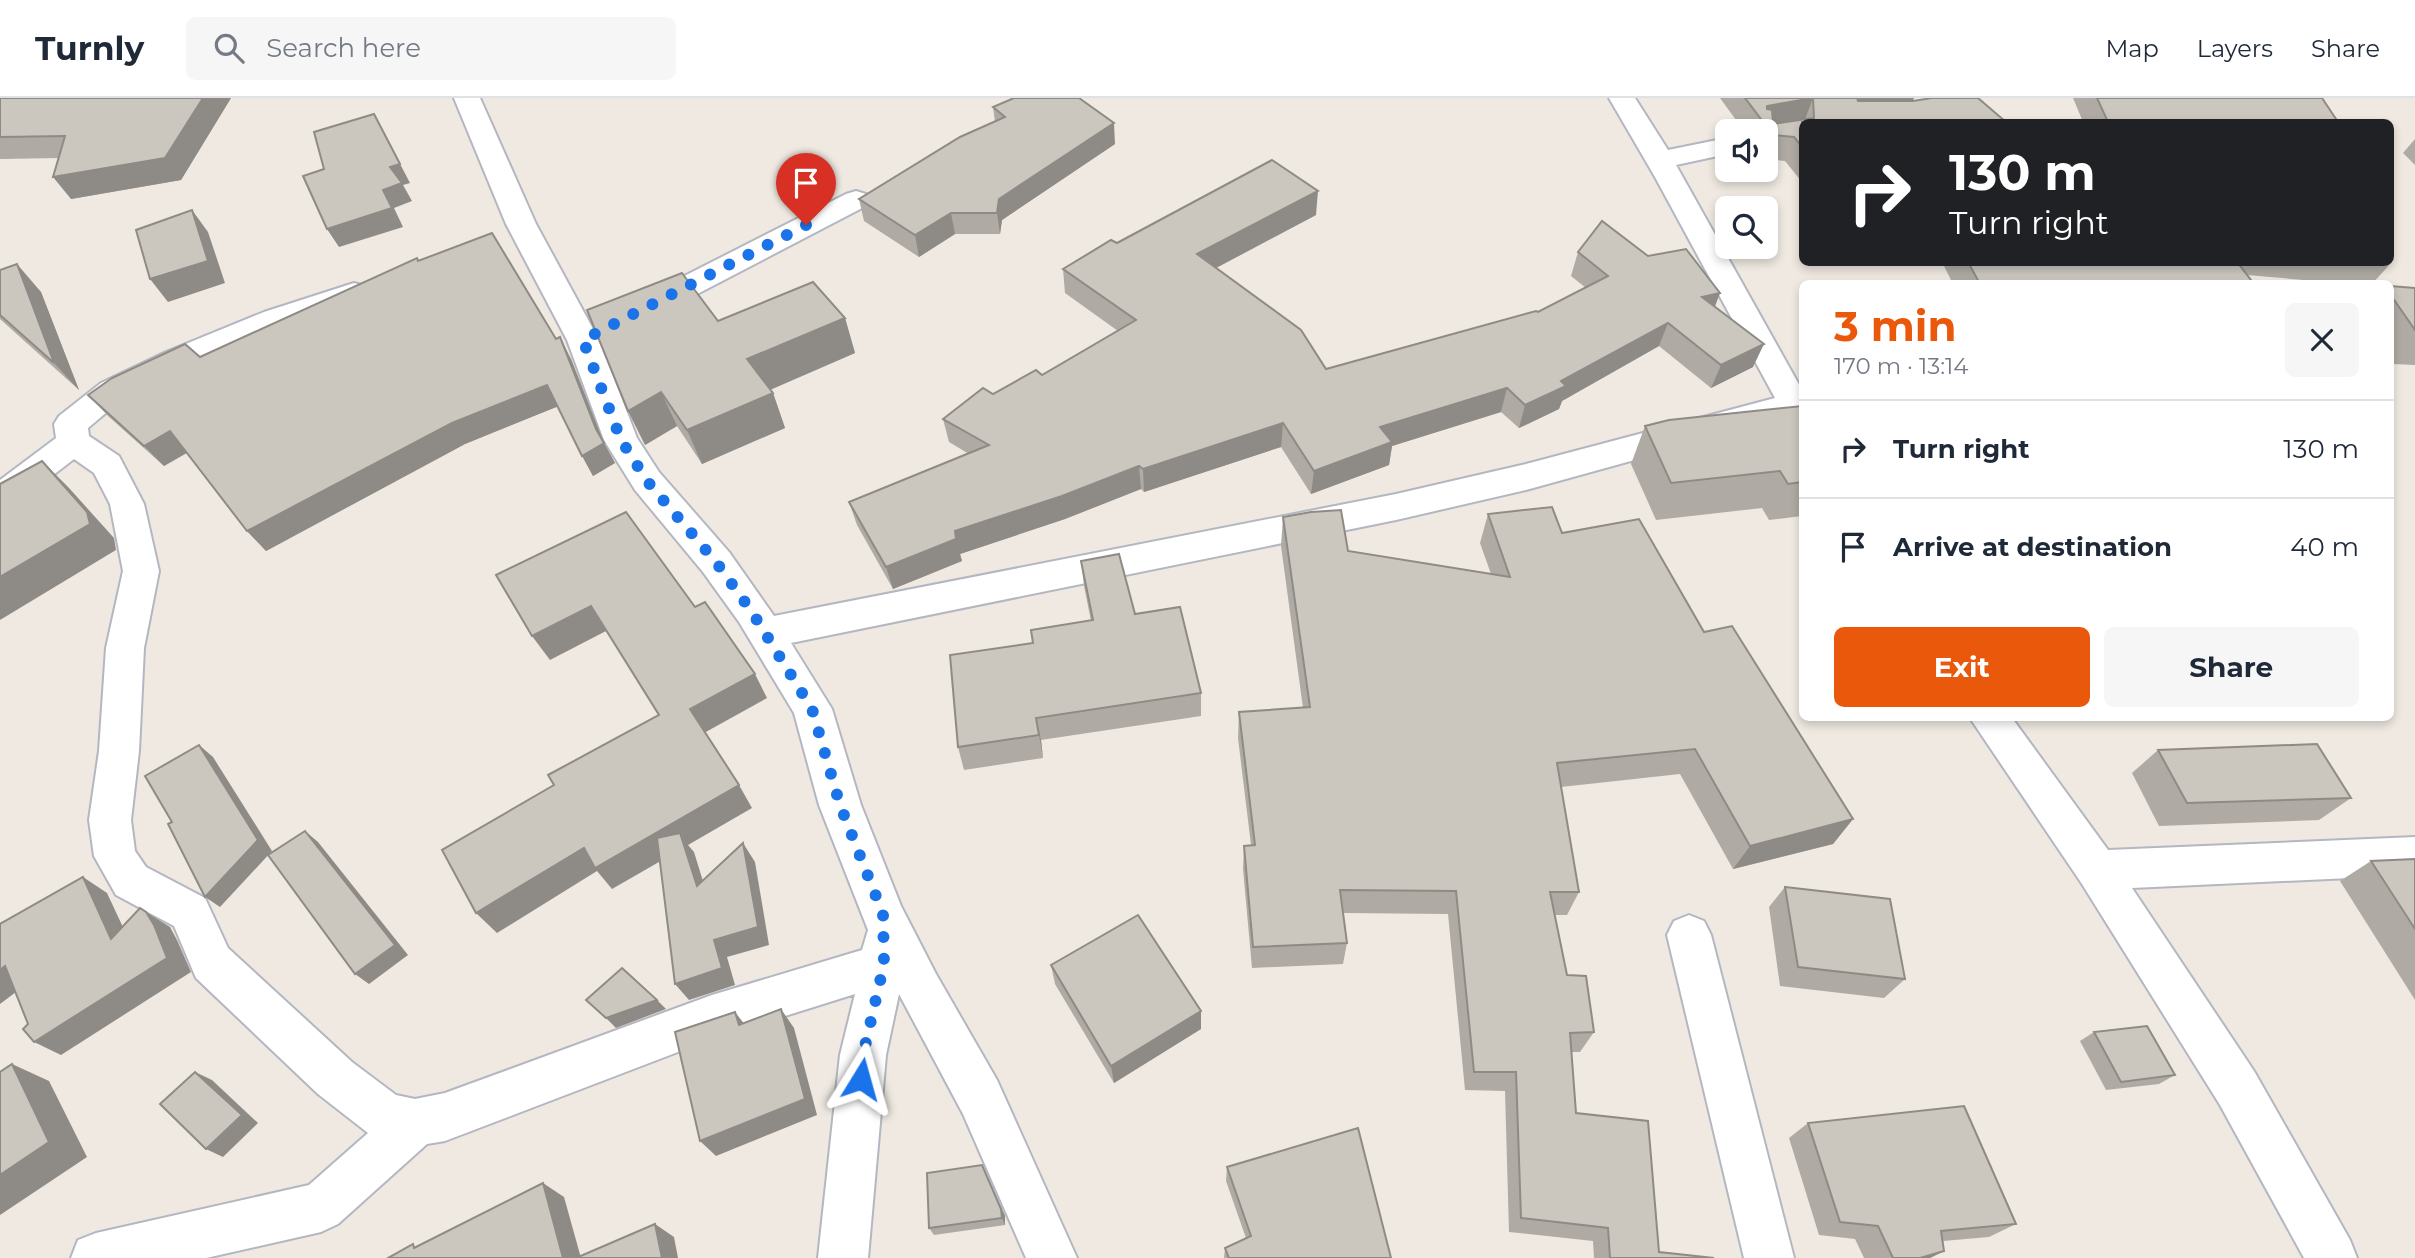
<!DOCTYPE html>
<html lang="en">
<head>
<meta charset="utf-8">
<style>
	:root { --surface:#fff; --page:#f6f6f7; --text:#1f2937; --muted:#747a83; --line:#e0e1e3; --accent:#ea580c }
	body { margin:0; font-family:Montserrat,sans-serif; background:var(--page); color:var(--text); height:100vh; display:flex; flex-direction:column; font-size:26px; white-space:nowrap }
	* { box-sizing:border-box; margin:0 }
	p { font-size:23px; color:var(--muted) }
	.icon { flex:none; width:38px; height:38px; fill:none; stroke:currentColor; stroke-width:2; stroke-linecap:round; stroke-linejoin:round }
	.map { position:relative; flex:1; overflow:hidden }
	.panel { position:absolute; left:1799px; top:182px; width:595px; height:441px; display:flex; flex-direction:column; background:var(--surface); border-radius:10px; box-shadow:0 4px 10px #0003 }
	.panel>* { flex:none }
	.banner { position:absolute; left:1799px; top:21px; width:595px; height:147px; border-radius:10px; box-shadow:0 4px 10px #0003; background:#202124; color:#fff; overflow:hidden }
	.fabs { position:absolute; left:1715px; top:21px; display:grid; gap:14px }
	.fabs a { display:grid; place-items:center; width:63px; height:63px; border-radius:10px; background:var(--surface); box-shadow:0 4px 10px #0003; font-size:35px }
	.pin { position:absolute; display:grid; place-items:center; width:60px; height:60px; color:#fff; margin:-72px -30px; border-radius:50% 50% 50% 0; rotate:-45deg; box-shadow:0 0 7px #0007 }
	.pin .icon { rotate:45deg }
	.me { position:absolute; width:77px; margin:-38px; rotate:8deg; stroke-linejoin:round; filter:drop-shadow(0 0 5px #0008) }
	.turn { display:flex; align-items:center; gap:24px; height:147px; padding:0 35px; font-size:32px }
	.turn .icon { width:91px; height:91px; stroke-width:2.5 }
	.turn b { display:block; font-size:49px; line-height:60px }
	.round { display:grid; place-items:center; flex:none; width:74px; height:74px; border-radius:10px; background:var(--page) }
	.summary { display:flex; align-items:center; justify-content:space-between; height:119px; padding:0 35px }
	h1 { font-size:42px; font-weight:700; line-height:52px; color:var(--accent) }
	.action { display:flex; gap:14px; margin-top:auto; padding:14px 35px }
	.action a { flex:1; height:80px; border-radius:10px; background:var(--accent); color:#fff; font-size:28px; font-weight:700; line-height:80px; text-align:center }
	.action a+a { background:var(--page); color:var(--text) }
	ul { padding:0; list-style:none }
	li { display:flex; align-items:center; gap:21px; height:98px; padding:0 35px; border-top:2px solid var(--line) }
	li div { flex:1 }
	li b { display:block; font-size:26px }
	li em { font-style:normal }
	header { display:flex; align-items:center; gap:42px; box-sizing:border-box; height:98px; padding:0 35px; background:var(--surface); border-bottom:2px solid var(--line) }
	header strong { font-size:33px }
	nav { display:flex; gap:38px; margin-inline-start:auto; font-size:24px }
	.search { width:490px; height:63px; background:var(--page); display:flex; align-items:center; gap:18px; box-sizing:border-box; padding:0 24px; border-radius:10px; color:var(--muted); font-size:26px }
	.map>svg:first-child { display:block }
</style>
</head>
<body>
<header>
<strong>Turnly</strong>
<div class="search"><svg class="icon" aria-label="search" viewBox="0 0 24 24"><circle cx="10" cy="10" r="6"/><path d="M15 15l6 6"/></svg>Search here</div>
<nav><a>Map</a><a>Layers</a><a>Share</a></nav>
</header>
<div class="map">
<svg width="2415" height="1160" viewBox="0 0 2415 1160">
	<rect width="100%" height="100%" fill="#efe9e1"/>
	<g fill="none" stroke-linecap="round" stroke-linejoin="round">
		<defs>
			<g id="minor">
				<path d="M454,0H480L536,126L599,242L637,340L659,374L729,454L774,518L1396,396L1526,366L1775,300L1655,79L1609,0H1635L1668,52L1727,40V56L1676,67L1802,292V331L1790,327L1786,320L1526,392L1396,422L791,545L832,611L861,707L901,808L936,876L997,982L1077,1160H1026L963,1016L899,896L886,957L868,1160H818L840,957L855,896L712,941L445,1043L427,1046L338,1126L321,1134L206,1160H71L78,1142L96,1135L309,1087L368,1035L318,996L196,880L174,828L116,797L94,758L89,722L99,653L106,550L123,473L110,406L94,375L74,361L12,409L0,413V382L56,340L54,326L59,318L101,285L166,254L264,214L354,185L365,188L369,195L365,202C284,229 200,257 126,300C113,308 100,320 88,330L89,338L119,358L144,406L159,473L144,550L139,653L131,722L135,753L146,769L205,800L228,850L352,964L396,997L415,1001L445,995L712,897L862,852L868,832L819,707L794,615L739,524L703,474L635,392L604,342L567,242L506,126Z"/>
				<path d="M856,93L866,96L870,102L866,108L655,218L644,221L633,218L629,211L633,204L846,96Z"/>
				<path d="M1970,620H2012L2108,752L2415,739V777L2132,790L2254,973L2350,1142L2357,1160H2304L2220,1007L2082,786Z"/>
				<path d="M1689,817L1704,823L1711,837L1794,1160H1744L1667,837L1674,823Z"/>
			</g>
		</defs>
		<use href="#minor" stroke="#b4b7c1" stroke-width="4"/>
		<use href="#minor" fill="#fff" fill-rule="evenodd"/>
	</g>
	<g fill="#afaba4">
		<path d="M0,0H231L181,82L71,101L59,60L0,61Z"/>
		<path d="M1720,0H1914L1913,3L1802,24V84L1785,63L1766,61V33H1744Z"/>
		<path d="M2073,0H2322L2338,24H2083Z"/>
		<path d="M993,9L1115,46L1002,122L1000,136H955L919,159L864,123L859,101L995,24Z"/>
		<path d="M2415,41V67L2403,55Z"/>
		<path d="M1316,117L1216,170L1326,271L1538,214L1586,190L1571,178L1578,154L1715,209L1753,269L1711,290L1659,248L1562,303L1559,311L1519,330L1501,314L1392,348L1389,367L1311,396L1281,349L1144,394L1141,391L1065,421L960,456L962,463L893,491L857,427L849,404L969,356L949,344L943,321L993,296L1042,277L1118,233L1065,195L1063,171L1117,145Z"/>
		<path d="M2390,161L2392,164L2372,186H2349L2247,177L2254,186H1953L1942,164H2390Z"/>
		<path d="M419,162L556,241L571,261L603,343L615,365L593,378L558,308L465,346L266,453L247,433L187,355L164,368L108,318L88,297L200,259Z"/>
		<path d="M0,172L41,194L79,292L0,221Z"/>
		<path d="M682,175L718,223L845,220L855,255L770,292L773,295L785,330L702,366L677,328L645,347Z"/>
		<path d="M2390,188L2415,190V267L2393,266L2390,262Z"/>
		<path d="M1802,308V418L1769,422L1762,410L1656,422L1631,366L1645,328Z"/>
		<path d="M1488,416L1562,435L1704,534L1853,721L1833,746L1733,771L1680,676L1561,689L1579,794L1567,817H1555L1567,877L1594,934L1580,954H1571L1576,1015L1659,1154L1714,1160H1594L1593,1143L1509,1134L1505,993L1465,992L1448,816L1343,815L1347,845L1343,866L1252,870L1243,771L1244,748L1251,747L1238,640L1239,614L1303,610L1281,448L1283,419L1348,453L1491,476L1480,445Z"/>
		<path d="M1081,463L1135,516L1201,595V618L1041,642L1043,660L964,672L958,649L1033,545L1091,523L1084,488Z"/>
		<path d="M2158,652L2351,700L2319,722L2159,728L2132,675Z"/>
		<path d="M2415,761V902L2340,783L2371,763Z"/>
		<path d="M1785,789L1905,881L1884,900L1780,888L1769,809Z"/>
		<path d="M1051,867L1201,913V931L1114,985L1055,886Z"/>
		<path d="M2094,934L2175,977L2159,986L2106,992L2080,943Z"/>
		<path d="M1808,1025L2016,1126L1989,1139L1943,1143L1944,1153L1930,1160H1864L1855,1141L1819,1137L1789,1040Z"/>
		<path d="M982,1067L1005,1118V1127L934,1137L929,1130Z"/>
		<path d="M1227,1069L1391,1160L1246,1140L1226,1083Z"/>
		<path d="M1225,1150L1229,1160H1224Z"/>
	</g>
	<g fill="#8e8b86">
		<path d="M203,0H231L181,82L71,101L53,79Z"/>
		<path d="M1813,0L1804,24L1767,30V8Z"/>
		<path d="M1856,0H1914L1912,4L1846,23Z"/>
		<path d="M374,16L410,85L403,87L412,103L394,110L403,129L339,149L327,131L383,92L390,69Z"/>
		<path d="M1114,25L1115,46L1002,122L1000,136L997,115L999,101Z"/>
		<path d="M1318,93L1316,117L1197,180V156Z"/>
		<path d="M192,112L208,134L225,185L168,204L150,181Z"/>
		<path d="M951,115L955,136L919,159L915,137Z"/>
		<path d="M17,166L41,194L79,292L54,265Z"/>
		<path d="M1720,195L1711,219L1702,199Z"/>
		<path d="M845,220L855,255L760,296L747,261Z"/>
		<path d="M1668,225L1659,248L1562,303L1559,311L1519,330L1525,307L1561,283Z"/>
		<path d="M560,239L571,261L604,345L615,365L593,378L582,358L596,331Z"/>
		<path d="M1764,246L1753,269L1711,290L1721,267Z"/>
		<path d="M547,287L559,308L465,346L266,453L247,433L452,325Z"/>
		<path d="M1507,290L1501,314L1392,348L1389,367L1311,396L1314,373L1380,329Z"/>
		<path d="M661,294L677,328L645,347L628,313Z"/>
		<path d="M773,295L785,330L702,366L687,332Z"/>
		<path d="M1283,325L1281,349L1144,394L1143,371Z"/>
		<path d="M170,333L188,354L164,368L144,348Z"/>
		<path d="M42,363L69,390L114,440L116,452L0,522V479Z"/>
		<path d="M1139,368L1141,391L1065,421L960,456L962,463L893,491L886,469L955,433Z"/>
		<path d="M591,508L606,533L550,562L532,538Z"/>
		<path d="M755,576L767,600L704,635L690,611Z"/>
		<path d="M1036,620L1041,642L1043,660L1039,637Z"/>
		<path d="M199,647L213,659L272,753L220,809L205,799Z"/>
		<path d="M739,687L752,710L688,747L694,754L710,806L697,788L685,749L612,791L597,773L497,835L476,815L584,750Z"/>
		<path d="M1853,721L1833,746L1733,771L1750,748Z"/>
		<path d="M305,733L318,744L408,857L369,886L355,876Z"/>
		<path d="M743,745L755,764L769,847L727,859L735,887L689,902L675,886L714,842Z"/>
		<path d="M83,779L107,795L135,855L111,841Z"/>
		<path d="M146,814L170,829L177,842L191,874L61,957L34,944Z"/>
		<path d="M5,868L32,882L0,906V872Z"/>
		<path d="M657,902L666,911L616,930L606,920Z"/>
		<path d="M781,911L794,930L817,1017L716,1058L700,1043Z"/>
		<path d="M1201,913V931L1114,985L1111,968Z"/>
		<path d="M735,914L749,932L739,927Z"/>
		<path d="M12,966L49,983L87,1059L0,1117V1077Z"/>
		<path d="M195,974L212,982L258,1025L223,1059L206,1051Z"/>
		<path d="M982,1067L1005,1118V1127L1002,1120Z"/>
		<path d="M543,1085L564,1099L581,1160H563Z"/>
		<path d="M655,1126L674,1139L678,1160H662Z"/>
		<path d="M1944,1153L1930,1160H1920Z"/>
	</g>
	<g fill="#cbc7bf" stroke="#8e8b86" stroke-width="2" fill-rule="evenodd">
		<path d="M0,0H203L165,60L53,79L65,38L0,39Z"/>
		<path d="M1014,0H1079L1114,25L999,101L997,115H951L915,137L859,101L960,39L1005,19L993,9Z"/>
		<path d="M1745,0H1857L1858,3H1913L1932,0H1978L2006,24H1802V49L1794,39L1773,37ZM1813,0L1814,20L1773,26L1772,12L1767,11V8Z"/>
		<path d="M2097,0H2322L2338,24H2108Z"/>
		<path d="M374,16L400,66L390,69L402,85L383,92L392,110L327,131L303,78L324,71L314,34Z"/>
		<path d="M1272,62L1318,93L1197,156L1301,232L1326,271L1536,213L1538,214L1608,178L1578,154L1602,123L1648,158L1686,151L1720,195L1702,199L1764,246L1721,267L1668,225L1561,283L1566,288L1525,307L1507,290L1380,329L1392,344L1314,373L1283,325L1143,371L1139,368L1062,398L955,433L956,441L886,469L849,404L989,347L943,321L983,290L993,296L1036,272L1042,277L1136,222L1063,171L1111,142L1117,145Z"/>
		<path d="M192,112L208,163L150,181L136,132Z"/>
		<path d="M492,135L556,241L560,239L596,331L604,345L582,358L547,287L452,325L247,433L170,333L144,348L88,297L112,280L185,246L200,259L417,160L418,163Z"/>
		<path d="M1968,164H2237L2254,186H1980Z"/>
		<path d="M17,166L54,265L0,217V172Z"/>
		<path d="M682,175L718,223L813,184L845,220L747,261L773,295L687,332L661,294L628,313L587,212Z"/>
		<path d="M2390,188L2415,190V232L2390,196Z"/>
		<path d="M1802,308V384L1788,386L1780,373L1671,385L1645,328L1669,322Z"/>
		<path d="M42,363L87,414L90,426L0,479V386Z"/>
		<path d="M1552,409L1562,435L1639,421L1704,534L1732,528L1853,721L1750,748L1695,651L1557,665L1579,794H1550L1567,877L1586,878L1594,934L1570,935L1576,1015L1648,1023L1659,1154L1714,1160H1610L1608,1130L1521,1120L1516,974H1474L1456,793L1340,792L1347,845L1253,849L1244,748L1255,747L1239,614L1310,609L1283,419L1311,414L1341,412L1348,453L1510,479L1488,416Z"/>
		<path d="M626,414L695,509L705,504L755,576L690,611L739,687L595,770L584,750L476,815L442,752L554,687L548,677L659,617L591,508L532,538L496,477Z"/>
		<path d="M1119,456L1135,516L1180,509L1201,595L1036,620L1039,637L958,649L950,557L1033,545L1031,532L1093,522L1081,463Z"/>
		<path d="M2317,646L2351,700L2187,705L2158,652Z"/>
		<path d="M199,647L258,742L205,799L168,726L172,724L145,678Z"/>
		<path d="M305,733L395,847L355,876L268,757Z"/>
		<path d="M680,735L697,788L743,745L758,829L714,842L722,870L675,886L657,740Z"/>
		<path d="M2415,761V831L2371,763Z"/>
		<path d="M83,779L111,841L140,810L146,814L154,827L167,860L34,944L23,931L28,926L5,868L0,872V826Z"/>
		<path d="M1785,789L1890,801L1905,881L1798,869Z"/>
		<path d="M1138,817L1201,913L1111,968L1051,867Z"/>
		<path d="M622,870L657,902L606,920L586,902Z"/>
		<path d="M781,911L805,1001L700,1043L675,934L735,914L739,927Z"/>
		<path d="M2147,928L2175,977L2121,984L2094,934Z"/>
		<path d="M12,966L49,1044L0,1077V974Z"/>
		<path d="M195,974L242,1017L206,1051L160,1006Z"/>
		<path d="M1964,1008L2016,1126L1941,1133L1944,1153L1920,1160H1893L1878,1128L1840,1124L1808,1025Z"/>
		<path d="M1358,1030L1391,1160H1229L1225,1150L1251,1138L1227,1069Z"/>
		<path d="M982,1067L1001,1111L1002,1120L929,1130L927,1075Z"/>
		<path d="M543,1085L563,1160H388L413,1146L414,1150Z"/>
		<path d="M655,1126L662,1160H576Z"/>
	</g>
	<g fill="none" stroke-linecap="round" stroke-linejoin="round">
		<path stroke="#1a73e8" stroke-width="12" stroke-dasharray="0 21.6" d="M806,127L583,242L621,342L647,383L716,464L752,514L812,611L840,707L883,816L884,866L863,957L861,981"/>
	</g>
</svg>
<div class="fabs">
<a><svg class="icon" aria-label="sound" viewBox="0 0 24 24"><path d="M4 9h4l5-4v14l-5-4H4zM17 9q2 3 0 6"/></svg></a>
<a><svg class="icon" aria-label="search" viewBox="0 0 24 24"><circle cx="10" cy="10" r="6"/><path d="M15 15l6 6"/></svg></a>
</div>
<div class="pin" style="left:806px;top:127px;background:#d93025"><svg class="icon" aria-label="arrive" viewBox="0 0 24 24"><path d="M6 21V4h12l-3 4 3 4H6"/></svg></div>
<svg class="me" style="left:861px;top:981px" viewBox="-20 -20 40 40"><path d="M0-17L14 15 0 8-14 15z" fill="#1a73e8" stroke="#fff" stroke-width="4"/></svg>
<div class="banner">
<div class="turn"><svg class="icon" aria-label="right" viewBox="0 0 24 24"><path d="M7 20v-9h11M14 6l5 5-5 5"/></svg><div><b>130 m</b>Turn right</div></div>
</div>
<section class="panel">
<div class="summary"><div><h1>3 min</h1><p>170 m · 13:14</p></div><a class="round"><svg class="icon" aria-label="close" viewBox="0 0 24 24"><path d="M6 6l12 12M18 6L6 18"/></svg></a></div>
<ul>
<li><svg class="icon" aria-label="right" viewBox="0 0 24 24"><path d="M7 20v-9h11M14 6l5 5-5 5"/></svg><div><b>Turn right</b></div><em>130 m</em></li>
<li><svg class="icon" aria-label="arrive" viewBox="0 0 24 24"><path d="M6 21V4h12l-3 4 3 4H6"/></svg><div><b>Arrive at destination</b></div><em>40 m</em></li>
</ul>
<div class="action"><a>Exit</a><a>Share</a></div>
</section>
</div>
</body>
</html>
